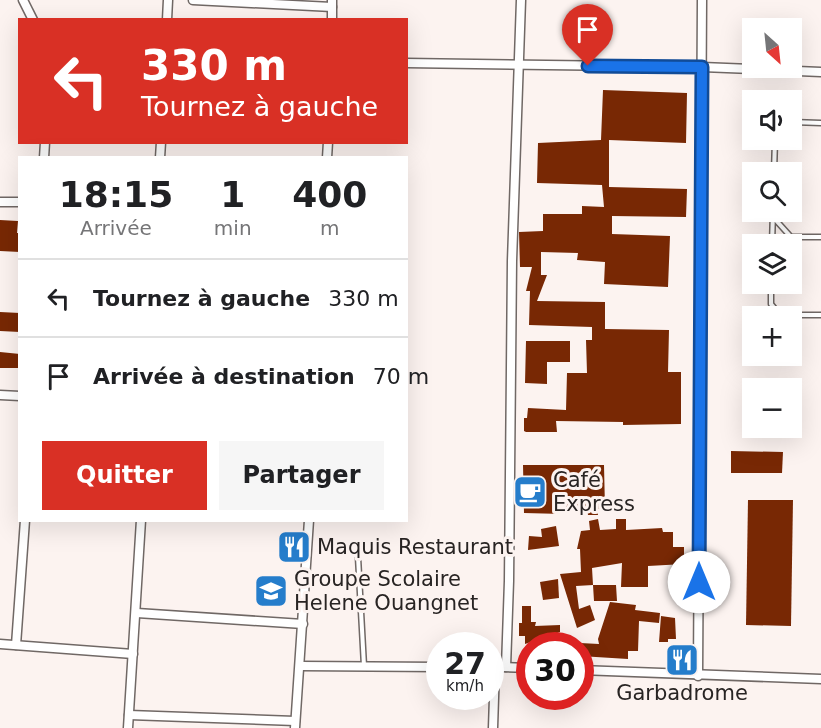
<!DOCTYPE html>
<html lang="fr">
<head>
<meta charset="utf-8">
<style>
	:root { --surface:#fff; --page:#f6f6f6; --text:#202124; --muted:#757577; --line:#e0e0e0; --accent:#d93025 }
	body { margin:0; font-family:"DejaVu Sans",sans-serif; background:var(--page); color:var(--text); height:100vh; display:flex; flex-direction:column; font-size:22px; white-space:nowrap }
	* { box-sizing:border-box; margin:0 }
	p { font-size:20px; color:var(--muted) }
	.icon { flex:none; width:33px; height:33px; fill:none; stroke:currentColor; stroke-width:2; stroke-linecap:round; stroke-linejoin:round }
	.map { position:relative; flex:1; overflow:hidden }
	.details { position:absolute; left:18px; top:156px; width:390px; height:366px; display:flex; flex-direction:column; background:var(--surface); border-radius:0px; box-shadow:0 6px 24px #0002 }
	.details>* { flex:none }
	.top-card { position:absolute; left:18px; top:18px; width:390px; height:126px; border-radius:0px; box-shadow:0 6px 24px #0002; background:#d93025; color:#fff; overflow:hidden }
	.needle { width:39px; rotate:153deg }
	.fabs { position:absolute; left:742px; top:18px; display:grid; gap:12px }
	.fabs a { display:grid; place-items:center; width:60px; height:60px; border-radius:0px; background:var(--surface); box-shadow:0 6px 24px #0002; font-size:30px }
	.speed { position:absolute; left:426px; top:632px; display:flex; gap:12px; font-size:30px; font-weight:700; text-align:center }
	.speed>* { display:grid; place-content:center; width:78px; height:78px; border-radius:50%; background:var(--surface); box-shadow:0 6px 24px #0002; line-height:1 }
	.speed small { font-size:15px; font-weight:400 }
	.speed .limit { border:9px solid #d22; background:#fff; color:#111 }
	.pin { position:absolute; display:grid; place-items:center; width:51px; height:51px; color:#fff; margin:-62px -26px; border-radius:50% 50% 50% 0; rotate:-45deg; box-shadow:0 0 6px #0007 }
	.pin .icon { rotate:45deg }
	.me { position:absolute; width:66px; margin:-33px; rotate:0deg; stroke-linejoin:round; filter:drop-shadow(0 0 4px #0008) }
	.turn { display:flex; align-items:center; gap:21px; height:126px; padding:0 24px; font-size:27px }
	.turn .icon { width:78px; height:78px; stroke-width:2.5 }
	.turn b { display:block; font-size:42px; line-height:51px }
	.eta { display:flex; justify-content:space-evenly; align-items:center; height:102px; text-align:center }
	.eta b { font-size:36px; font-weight:800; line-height:42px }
	.cta { display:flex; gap:12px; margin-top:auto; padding:12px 24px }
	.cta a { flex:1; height:69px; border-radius:0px; background:var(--accent); color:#fff; font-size:24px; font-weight:800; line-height:69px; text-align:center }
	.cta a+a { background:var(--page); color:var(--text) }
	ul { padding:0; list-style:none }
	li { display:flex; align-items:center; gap:18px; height:78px; padding:0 24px; border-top:2px solid var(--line) }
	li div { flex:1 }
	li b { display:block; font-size:22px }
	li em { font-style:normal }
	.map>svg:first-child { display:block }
</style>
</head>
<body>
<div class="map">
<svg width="821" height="728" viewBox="0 0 821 728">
	<rect width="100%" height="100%" fill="#fcf3f0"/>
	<g fill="#782804">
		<path d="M603,90L687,93L686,143L609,140V187L687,189L686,217L612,216V234L670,236L668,287L604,284L605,262L577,260L578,253L541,252V275H547L537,301L605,302V329L669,330L668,372H681V424L623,425V422L556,421L557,432H526L524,431V418H527L528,408L566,410L567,373H587L586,340H592V327L529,325L530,291H526L532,267H520L519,232L543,231V214H582V206L604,207L602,185L537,183L538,143L601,140Z"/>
		<path d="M0,220L18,221L17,233H20V252L0,251Z"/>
		<path d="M0,312L20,313V332L0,331Z"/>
		<path d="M526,341H570V362H547V384L525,383Z"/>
		<path d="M0,352L20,354V368H0Z"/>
		<path d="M731,451L783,452L782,473H731Z"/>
		<path d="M523,465H604L605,509H597L598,515H588L587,509H563V514L524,513Z"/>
		<path d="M748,500H793L791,626L746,625Z"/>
		<path d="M598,519L600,530L616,529V519H626V530L662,528L663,532H673V547H684V564L648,566V587H621L622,563L592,568L593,585L576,586L579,609L590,605L595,620L577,628L560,574L581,572L580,549H577L581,531L590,530L589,521Z"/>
		<path d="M556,526L559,546L528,550L529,536L542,537L541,529Z"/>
		<path d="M558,579L559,598L543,600L540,582Z"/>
		<path d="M593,585H616L617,601H594Z"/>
		<path d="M610,602L636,605L635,610L660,613L659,623L639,621L638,651H628V659L580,656V643L599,644L598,639Z"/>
		<path d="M522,606H531V622H536L535,626L560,625V632L525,644V636H519V623H522Z"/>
		<path d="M661,616L675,618L676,639H668V642H659Z"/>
	</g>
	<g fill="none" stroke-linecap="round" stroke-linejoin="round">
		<defs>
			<g id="lane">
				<path d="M792,122L821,123"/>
				<path d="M774,172L775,140"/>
				<path d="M773,217L791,237H821"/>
				<path d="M772,244L773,212"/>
				<path d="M771,284V304L780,315H821"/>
				<path d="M358,557L364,666"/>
			</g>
			<g id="street">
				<path d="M23,0L33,20"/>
				<path d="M193,0L332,7"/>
				<path d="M167,20L168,0"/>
				<path d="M332,20V0"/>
				<path d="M406,63L702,67L821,72"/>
				<path d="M44,158L45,142"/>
				<path d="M160,158L161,142"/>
				<path d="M327,158L328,142"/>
				<path d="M0,202H20"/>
				<path d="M0,395L20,396"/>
				<path d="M137,613L303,624"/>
				<path d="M0,644L133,654"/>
				<path d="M16,645L25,520"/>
				<path d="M301,666L440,667"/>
				<path d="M503,667L530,668"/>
				<path d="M506,667L509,581L512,261L521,0"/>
				<path d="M580,670L821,679"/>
				<path d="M698,676L702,0"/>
				<path d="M129,715L295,721"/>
				<path d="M128,728L141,520"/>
				<path d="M295,728L309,520"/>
				<path d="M493,728L495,667"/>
			</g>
		</defs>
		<use href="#lane" stroke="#706865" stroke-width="7"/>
		<use href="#street" stroke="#706865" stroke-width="11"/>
		<use href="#lane" stroke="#fff" stroke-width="4"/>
		<use href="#street" stroke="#fff" stroke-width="8"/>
	</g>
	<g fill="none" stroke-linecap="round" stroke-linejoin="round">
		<defs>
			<path id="route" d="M588,66L702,67L699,582"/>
		</defs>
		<use href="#route" stroke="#114b97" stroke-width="15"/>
		<use href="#route" stroke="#1a73e8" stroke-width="10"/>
	</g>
	<defs>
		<symbol id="cafe-square" viewBox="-11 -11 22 22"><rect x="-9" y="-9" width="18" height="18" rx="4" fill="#257dcb" stroke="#fcf3f0"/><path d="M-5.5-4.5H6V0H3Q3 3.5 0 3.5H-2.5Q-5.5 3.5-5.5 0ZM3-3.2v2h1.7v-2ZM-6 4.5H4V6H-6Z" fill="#fff"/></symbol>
		<symbol id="restaurant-square" viewBox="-11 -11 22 22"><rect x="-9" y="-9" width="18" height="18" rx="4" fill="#257dcb" stroke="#fcf3f0"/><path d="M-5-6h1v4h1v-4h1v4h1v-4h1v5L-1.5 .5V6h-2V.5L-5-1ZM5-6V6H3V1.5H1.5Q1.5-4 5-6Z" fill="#fff"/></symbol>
		<symbol id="school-square" viewBox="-11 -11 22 22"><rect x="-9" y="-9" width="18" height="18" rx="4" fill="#257dcb" stroke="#fcf3f0"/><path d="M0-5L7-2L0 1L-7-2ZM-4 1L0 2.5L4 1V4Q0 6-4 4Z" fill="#fff"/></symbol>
	</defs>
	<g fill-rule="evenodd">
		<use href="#cafe-square" x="511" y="473" width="38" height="38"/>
		<use href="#restaurant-square" x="275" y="528" width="38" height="38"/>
		<use href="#school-square" x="252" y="572" width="38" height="38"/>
		<use href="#restaurant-square" x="663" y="641" width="38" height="38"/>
	</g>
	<g text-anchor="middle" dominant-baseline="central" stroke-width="6" stroke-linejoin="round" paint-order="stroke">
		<g font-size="21" fill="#282423" stroke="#fcf3f0" text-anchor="start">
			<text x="553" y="480">Café<tspan x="553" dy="24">Express</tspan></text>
			<text x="317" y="547">Maquis Restaurant</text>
			<text x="294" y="579">Groupe Scolaire<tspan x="294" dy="24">Helene Ouangnet</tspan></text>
			<text x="682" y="693" text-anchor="middle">Garbadrome</text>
		</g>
	</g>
</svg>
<div class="fabs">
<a><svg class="needle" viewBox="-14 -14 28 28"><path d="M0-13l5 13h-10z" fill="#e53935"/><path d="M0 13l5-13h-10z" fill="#757577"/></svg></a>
<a><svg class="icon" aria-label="sound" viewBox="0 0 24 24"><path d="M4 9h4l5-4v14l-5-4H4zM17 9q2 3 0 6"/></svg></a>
<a><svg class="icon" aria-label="search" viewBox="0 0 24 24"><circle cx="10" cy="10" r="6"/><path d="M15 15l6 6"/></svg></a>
<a><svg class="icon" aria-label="layers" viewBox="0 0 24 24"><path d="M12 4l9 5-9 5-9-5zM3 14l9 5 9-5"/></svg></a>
<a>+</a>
<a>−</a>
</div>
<div class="speed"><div>27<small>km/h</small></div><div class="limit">30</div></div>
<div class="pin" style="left:588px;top:66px;background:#d93025"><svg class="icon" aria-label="arrive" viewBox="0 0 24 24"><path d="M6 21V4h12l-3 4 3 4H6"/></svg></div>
<svg class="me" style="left:699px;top:582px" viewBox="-20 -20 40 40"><circle r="19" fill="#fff"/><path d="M0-13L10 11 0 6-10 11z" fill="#1a73e8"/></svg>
<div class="top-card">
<div class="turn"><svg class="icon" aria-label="left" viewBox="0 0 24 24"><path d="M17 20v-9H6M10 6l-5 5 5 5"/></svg><div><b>330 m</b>Tournez à gauche</div></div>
</div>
<section class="details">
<div class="eta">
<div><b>18:15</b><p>Arrivée</p></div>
<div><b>1</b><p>min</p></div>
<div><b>400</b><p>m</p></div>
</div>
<ul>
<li><svg class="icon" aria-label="left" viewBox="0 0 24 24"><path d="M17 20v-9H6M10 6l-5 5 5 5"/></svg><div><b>Tournez à gauche</b></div><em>330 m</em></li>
<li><svg class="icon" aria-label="arrive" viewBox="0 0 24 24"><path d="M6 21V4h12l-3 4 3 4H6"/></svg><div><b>Arrivée à destination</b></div><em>70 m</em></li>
</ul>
<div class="cta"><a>Quitter</a><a>Partager</a></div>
</section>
</div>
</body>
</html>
